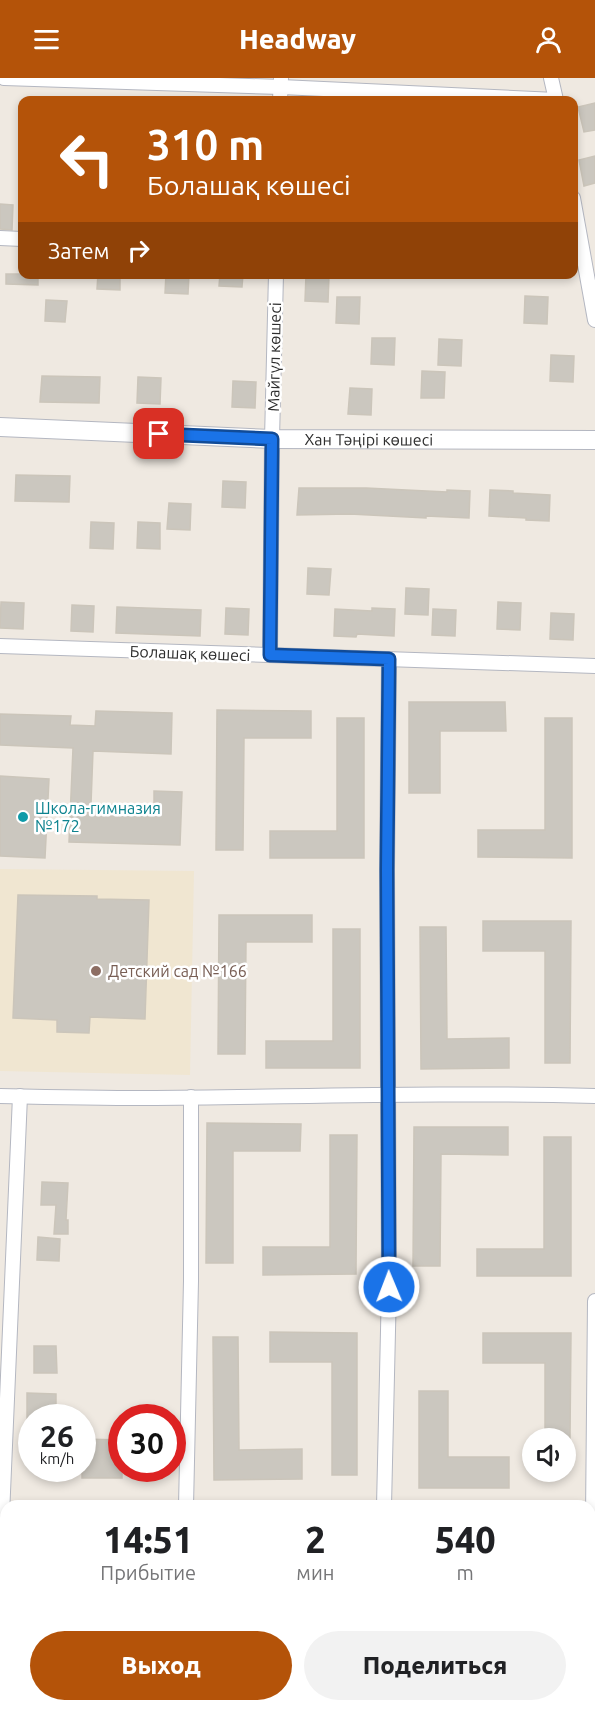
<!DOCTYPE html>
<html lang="ru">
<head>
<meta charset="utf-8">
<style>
	:root { --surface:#fff; --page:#f2f2f2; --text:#202124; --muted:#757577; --accent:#b45309 }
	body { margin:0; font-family:Ubuntu,sans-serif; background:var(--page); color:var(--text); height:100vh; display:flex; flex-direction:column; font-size:22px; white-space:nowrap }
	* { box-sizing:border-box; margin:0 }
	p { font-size:20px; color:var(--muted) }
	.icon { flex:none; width:33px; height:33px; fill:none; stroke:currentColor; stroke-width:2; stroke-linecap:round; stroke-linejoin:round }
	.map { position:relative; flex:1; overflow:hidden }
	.panel { position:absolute; left:0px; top:1422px; width:596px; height:212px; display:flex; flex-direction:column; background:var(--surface); border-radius:18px 18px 0 0; box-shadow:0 3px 9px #0003 }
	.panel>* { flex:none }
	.guide { position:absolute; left:18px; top:18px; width:560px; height:183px; border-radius:12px; box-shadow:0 3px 9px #0003; background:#b45309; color:#fff; overflow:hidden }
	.controls { position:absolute; left:522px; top:1350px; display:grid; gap:12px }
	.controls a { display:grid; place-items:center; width:54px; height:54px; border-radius:50%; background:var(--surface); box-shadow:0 3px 9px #0003; font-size:30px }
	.speed { position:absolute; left:18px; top:1326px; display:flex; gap:12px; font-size:30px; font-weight:700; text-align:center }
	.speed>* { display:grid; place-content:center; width:78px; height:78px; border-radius:50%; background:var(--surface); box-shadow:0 3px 9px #0003; line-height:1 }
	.speed small { font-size:15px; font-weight:400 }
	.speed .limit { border:9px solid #d22; background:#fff; color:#111 }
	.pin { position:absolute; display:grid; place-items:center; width:51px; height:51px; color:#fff; margin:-26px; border-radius:12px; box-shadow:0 3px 9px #0006 }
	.me { position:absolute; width:66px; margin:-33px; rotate:359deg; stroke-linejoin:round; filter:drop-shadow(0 0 4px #0008) }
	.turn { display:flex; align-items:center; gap:21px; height:126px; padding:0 30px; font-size:27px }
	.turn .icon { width:78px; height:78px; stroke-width:2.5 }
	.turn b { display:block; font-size:42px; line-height:51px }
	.then { display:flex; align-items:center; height:57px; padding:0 30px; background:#0003; gap:12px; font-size:22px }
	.eta { display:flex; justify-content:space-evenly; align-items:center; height:102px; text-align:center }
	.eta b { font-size:36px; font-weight:800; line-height:42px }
	.primary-button { display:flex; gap:12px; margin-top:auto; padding:12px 30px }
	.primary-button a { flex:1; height:69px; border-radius:36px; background:var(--accent); color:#fff; font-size:24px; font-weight:800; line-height:69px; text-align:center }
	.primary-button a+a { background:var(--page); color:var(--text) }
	header { display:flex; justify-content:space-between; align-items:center; height:78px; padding:0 30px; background:var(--accent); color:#fff; font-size:27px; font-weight:800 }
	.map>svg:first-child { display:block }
</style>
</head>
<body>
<header><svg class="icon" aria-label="menu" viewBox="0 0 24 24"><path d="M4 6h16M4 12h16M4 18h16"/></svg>Headway<svg class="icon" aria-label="person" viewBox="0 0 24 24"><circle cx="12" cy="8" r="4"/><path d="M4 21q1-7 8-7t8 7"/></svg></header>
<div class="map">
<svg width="595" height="1633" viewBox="0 0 595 1633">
	<rect width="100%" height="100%" fill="#efe9e1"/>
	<path fill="#f0e6d1" d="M0,791L194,793L190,997L0,993Z"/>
	<g fill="#cbc7bf" stroke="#cbc5ba" stroke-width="1.5">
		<path d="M595,25V52L584,54L578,29Z"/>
		<path d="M595,78V105L584,108L579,82Z"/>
		<path d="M0,126L13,127L12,152L0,151Z"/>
		<path d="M6,196H38V207L6,206Z"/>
		<path d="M98,196H120V212L97,211Z"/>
		<path d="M166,196H189L188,216L165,215Z"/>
		<path d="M220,196H243L242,209L219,208Z"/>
		<path d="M306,197L329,198L328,224L305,223Z"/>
		<path d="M525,218L548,219L547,246L524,245Z"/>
		<path d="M337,219H360L359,246L336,245Z"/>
		<path d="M46,222L67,223L65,244L45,243Z"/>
		<path d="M372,260H395L394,287L371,286Z"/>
		<path d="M439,261L462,262L461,288L438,287Z"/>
		<path d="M551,277L574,278L573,304L550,303Z"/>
		<path d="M422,293L445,294L444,320H421Z"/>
		<path d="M42,298L100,299L99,325L40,324Z"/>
		<path d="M138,299L161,300L160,326L137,325Z"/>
		<path d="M233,303L256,304L255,330L232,329Z"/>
		<path d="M350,310L372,311L371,337L348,336Z"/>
		<path d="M16,397L70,398L69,424L15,423Z"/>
		<path d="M223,403L246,404L245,430L222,429Z"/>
		<path d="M299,410H366L447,414V412L470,413L469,440L426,438V440L350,436L297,437Z"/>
		<path d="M490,412L513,413V415L550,417L549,443L526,442V440L489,438Z"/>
		<path d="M169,425L191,426L190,452L167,451Z"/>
		<path d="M91,444L114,445L113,471L90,470Z"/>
		<path d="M138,444L160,445V471L137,470Z"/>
		<path d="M308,490L331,491L329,517L307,516Z"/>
		<path d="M406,510L429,511L428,537L405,536Z"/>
		<path d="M1,524L24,525L23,551L0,550Z"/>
		<path d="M498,524L521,525L520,552L497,551Z"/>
		<path d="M72,527L94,528L93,554L71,553Z"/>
		<path d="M117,529L201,532L200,558L116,555Z"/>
		<path d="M226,530L249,531L248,557L225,556Z"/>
		<path d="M372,530L395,531L394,558L357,556L356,559L334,558L335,531L372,533Z"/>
		<path d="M433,531L456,532L455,558L432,557Z"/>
		<path d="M551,535L574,536L573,562L550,561Z"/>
		<path d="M409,624H505L506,653H440V715H409Z"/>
		<path d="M217,632L311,633V660H244L243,772H216Z"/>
		<path d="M96,633L172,635L171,676L93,673L91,726L154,728V713L182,714L180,767L69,764L73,670L0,667V636L71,638L70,647L95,648Z"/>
		<path d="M337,640H364V780H270V753H337Z"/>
		<path d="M545,640H572V780L478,779V752H545Z"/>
		<path d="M0,698L49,701L45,780L0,778Z"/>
		<path d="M18,817L97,818V821L149,822L145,941L90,939L89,955L57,954V942L13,940Z"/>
		<path d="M219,837H312V864H246L245,976H218Z"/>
		<path d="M483,843H571L570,985H545V873H483Z"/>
		<path d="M420,849H446L447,961L509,960V990L421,991Z"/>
		<path d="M333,851H360V990H266V963H333Z"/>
		<path d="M207,1045L301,1046L300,1073H233V1185H206Z"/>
		<path d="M414,1049H508V1077L441,1076L440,1188H413Z"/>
		<path d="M330,1057H357L356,1196L263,1197V1169H330Z"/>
		<path d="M544,1059H571V1198H477V1171H544Z"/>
		<path d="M42,1104L68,1105L66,1142H68V1156H54L56,1127H41Z"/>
		<path d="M38,1159L60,1161L59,1183L37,1182Z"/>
		<path d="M270,1254L357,1255V1397H332V1284H270Z"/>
		<path d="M483,1255H571L570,1360H545V1285H483Z"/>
		<path d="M213,1259H238L239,1372L302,1371V1401L214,1402Z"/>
		<path d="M34,1268H56L57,1295H34Z"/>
		<path d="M419,1313H448V1379H509V1410H419Z"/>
		<path d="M27,1315L56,1316V1340H27Z"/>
		<path d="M82,1361L122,1362V1400H82Z"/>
	</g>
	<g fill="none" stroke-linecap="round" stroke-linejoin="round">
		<defs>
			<g id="street">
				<path d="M4,0L281,9L556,22"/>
				<path d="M551,0L556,22"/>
				<path d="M280,22L281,0"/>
				<path d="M573,120L595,242"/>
				<path d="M0,160L22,161"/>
				<path d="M0,568L595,588"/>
				<path d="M270,577L272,361L276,196"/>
				<path d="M0,1018C48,1019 97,1020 145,1020C295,1019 445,1014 595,1018"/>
				<path d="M186,1428L191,1203V1019"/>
				<path d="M384,1428L389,1209L387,792L389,581"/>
				<path d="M593,1439L595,1223"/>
				<path d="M0,1484L20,1018"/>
			</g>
			<g id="secondary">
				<path id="s1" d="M0,349L272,361L595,362"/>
			</g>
		</defs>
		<use href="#street" stroke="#b4b7c1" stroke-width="16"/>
		<use href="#secondary" stroke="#b4b7c1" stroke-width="20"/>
		<use href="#street" stroke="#fff" stroke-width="14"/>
		<use href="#secondary" stroke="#fff" stroke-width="18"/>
	</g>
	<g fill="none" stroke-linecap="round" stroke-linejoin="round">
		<defs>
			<path id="route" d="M159,356L272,361L270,577L389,581L387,792L389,1209"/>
		</defs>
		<use href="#route" stroke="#114b97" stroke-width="15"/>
		<use href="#route" stroke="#1a73e8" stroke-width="10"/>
	</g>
	<circle fill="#0f9aa8" stroke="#fff" stroke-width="2" cx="23" cy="739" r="6"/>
	<circle fill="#8d6e63" stroke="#fff" stroke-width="2" cx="96" cy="893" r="6"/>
	<g text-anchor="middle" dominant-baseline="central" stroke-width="5" stroke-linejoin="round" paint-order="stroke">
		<g font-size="16" fill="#2e2e2e" stroke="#fff">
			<text transform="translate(274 279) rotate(-89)">Майгүл көшесі</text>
			<text stroke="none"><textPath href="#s1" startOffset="369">Хан Тәңірі көшесі</textPath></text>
			<text transform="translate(190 575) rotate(2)">Болашақ көшесі</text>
		</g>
		<g font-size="16" fill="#0d838f" stroke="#fff" text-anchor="start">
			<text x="35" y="730">Школа-гимназия<tspan x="35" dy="18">№172</tspan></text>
		</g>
		<g font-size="16" fill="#785e54" stroke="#fff" text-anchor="start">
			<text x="108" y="893">Детский сад №166</text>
		</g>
	</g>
</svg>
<div class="controls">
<a><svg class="icon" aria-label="sound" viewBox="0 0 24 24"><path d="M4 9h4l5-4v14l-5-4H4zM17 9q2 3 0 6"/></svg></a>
</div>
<div class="speed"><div>26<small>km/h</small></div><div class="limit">30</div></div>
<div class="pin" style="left:159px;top:356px;background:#d93025"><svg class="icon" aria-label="arrive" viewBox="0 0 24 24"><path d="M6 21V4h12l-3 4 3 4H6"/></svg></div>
<svg class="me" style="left:389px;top:1209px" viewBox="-20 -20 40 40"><circle r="17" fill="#1a73e8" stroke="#fff" stroke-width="3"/><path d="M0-11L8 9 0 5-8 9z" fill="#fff"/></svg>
<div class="guide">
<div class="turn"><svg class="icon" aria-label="left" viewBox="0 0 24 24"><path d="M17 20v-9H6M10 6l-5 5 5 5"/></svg><div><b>310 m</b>Болашақ көшесі</div></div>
<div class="then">Затем<svg class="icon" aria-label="right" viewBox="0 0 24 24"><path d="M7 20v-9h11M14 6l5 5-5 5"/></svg></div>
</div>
<section class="panel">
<div class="eta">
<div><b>14:51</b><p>Прибытие</p></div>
<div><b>2</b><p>мин</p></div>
<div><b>540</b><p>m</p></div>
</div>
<div class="primary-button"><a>Выход</a><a>Поделиться</a></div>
</section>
</div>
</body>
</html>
